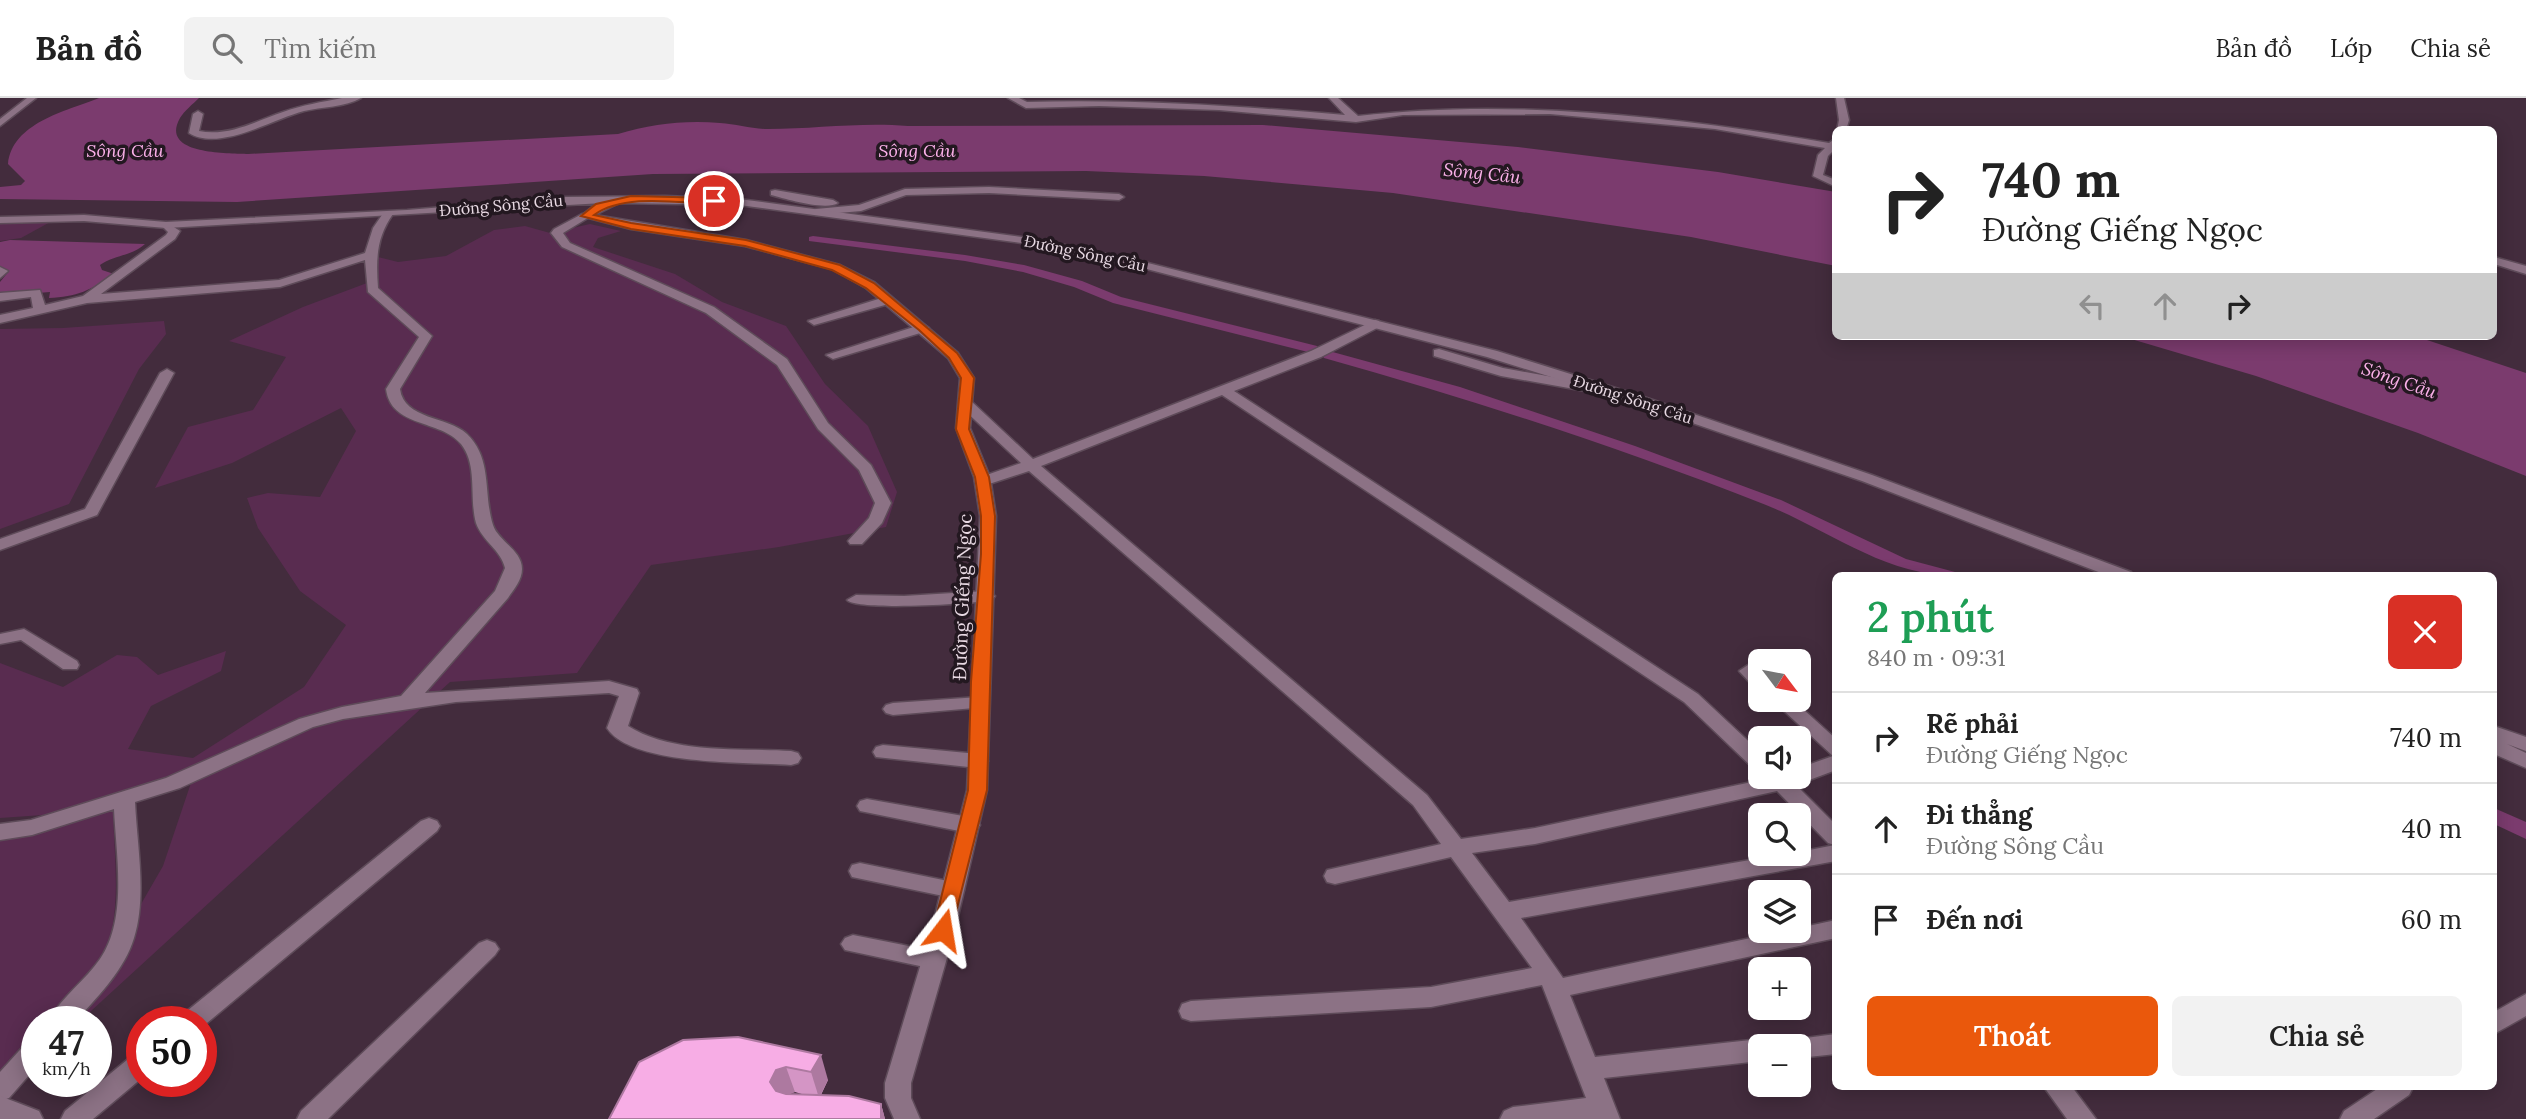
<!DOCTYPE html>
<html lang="vi">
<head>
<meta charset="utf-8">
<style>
	:root { --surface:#fff; --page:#f2f2f2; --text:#222; --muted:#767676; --line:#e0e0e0; --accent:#ea580c }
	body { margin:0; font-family:Lora,serif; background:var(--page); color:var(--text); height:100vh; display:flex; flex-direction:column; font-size:26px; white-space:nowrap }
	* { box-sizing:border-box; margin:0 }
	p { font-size:23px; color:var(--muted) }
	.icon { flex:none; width:38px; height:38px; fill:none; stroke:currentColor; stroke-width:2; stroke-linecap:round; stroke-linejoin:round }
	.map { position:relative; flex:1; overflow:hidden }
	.panel { position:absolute; left:1832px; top:474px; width:665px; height:518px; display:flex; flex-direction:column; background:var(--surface); border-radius:10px; box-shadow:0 4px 18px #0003 }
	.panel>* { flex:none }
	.banner { position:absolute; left:1832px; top:28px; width:665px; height:214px; border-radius:10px; box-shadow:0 4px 18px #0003; background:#fff; color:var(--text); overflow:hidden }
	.needle { width:46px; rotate:122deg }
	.fabs { position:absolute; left:1748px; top:551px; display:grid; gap:14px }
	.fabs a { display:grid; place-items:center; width:63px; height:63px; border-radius:10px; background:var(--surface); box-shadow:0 4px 18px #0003; font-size:35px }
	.speed { position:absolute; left:21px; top:908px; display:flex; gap:14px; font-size:35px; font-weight:700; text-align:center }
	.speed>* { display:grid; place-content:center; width:91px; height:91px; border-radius:50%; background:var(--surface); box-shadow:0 4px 18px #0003; line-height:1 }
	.speed small { font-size:18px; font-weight:400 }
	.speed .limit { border:10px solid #d22; background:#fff; color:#111 }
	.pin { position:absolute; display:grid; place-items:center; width:60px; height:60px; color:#fff; margin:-30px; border:4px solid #fff; border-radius:50%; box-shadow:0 2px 7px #0007 }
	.me { position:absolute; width:77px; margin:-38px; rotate:14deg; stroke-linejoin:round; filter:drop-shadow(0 0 5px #0008) }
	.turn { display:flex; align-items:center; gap:24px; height:147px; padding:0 35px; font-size:32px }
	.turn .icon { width:91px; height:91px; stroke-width:2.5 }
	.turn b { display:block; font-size:49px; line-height:60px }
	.lanes { display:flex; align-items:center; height:66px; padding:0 35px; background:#0003; justify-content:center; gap:35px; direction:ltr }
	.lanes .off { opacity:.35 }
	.round { display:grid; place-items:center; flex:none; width:74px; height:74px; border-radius:10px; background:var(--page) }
	.summary { display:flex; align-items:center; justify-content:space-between; height:119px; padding:0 35px }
	h1 { font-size:42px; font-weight:600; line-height:52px; color:#1e9e55 }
	.primary-button { display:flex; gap:14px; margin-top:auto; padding:14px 35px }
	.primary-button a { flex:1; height:80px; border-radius:10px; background:var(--accent); color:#fff; font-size:28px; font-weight:600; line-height:80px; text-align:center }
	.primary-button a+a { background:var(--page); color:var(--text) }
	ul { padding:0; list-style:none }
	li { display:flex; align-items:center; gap:21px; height:91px; padding:0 35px; border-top:2px solid var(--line) }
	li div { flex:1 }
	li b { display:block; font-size:26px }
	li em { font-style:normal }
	header { display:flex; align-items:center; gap:42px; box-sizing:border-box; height:98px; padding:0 35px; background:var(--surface); border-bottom:2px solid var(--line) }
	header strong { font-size:33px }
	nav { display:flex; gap:38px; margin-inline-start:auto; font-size:24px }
	.search { width:490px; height:63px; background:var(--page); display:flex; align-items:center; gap:18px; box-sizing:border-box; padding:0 24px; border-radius:10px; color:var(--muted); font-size:26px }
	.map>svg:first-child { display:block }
</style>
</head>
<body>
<header>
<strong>Bản đồ</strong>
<div class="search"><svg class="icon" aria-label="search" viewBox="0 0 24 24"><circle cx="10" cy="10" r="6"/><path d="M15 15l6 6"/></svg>Tìm kiếm</div>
<nav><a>Bản đồ</a><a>Lớp</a><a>Chia sẻ</a></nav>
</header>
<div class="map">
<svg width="2526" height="1021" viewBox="0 0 2526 1021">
	<rect width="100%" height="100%" fill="#432c3d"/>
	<g fill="#592c50">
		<path d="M52,123L21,140L0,143V124Z"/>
		<path d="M590,126L621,133L598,140L593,149L675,176L722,204L786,228L825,286L868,328L897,394L886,429L779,449L651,467L577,575L450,584L79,924H73L163,768L193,679L119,695L43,717L0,720V565L63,589L117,557L137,559L158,577L226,553L221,573L151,608L128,651L193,660L304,589L346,527L300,493L258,430L247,400L268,395L320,399L356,333L341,310L232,365L155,390L188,329L253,312L286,259L229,243L303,209L375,182L378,159L398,164L446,158L494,132L525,128L550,135Z"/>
		<path d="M164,223L166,236L139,271L69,406L0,431V231L63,230Z"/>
		<path d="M113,711C114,767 126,831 92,881C81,896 64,910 51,924H37V939L0,977V739Z"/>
	</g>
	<g fill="#7b3b6e">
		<path d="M99,0H199C193,6 184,13 180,20C159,57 228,55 248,56L618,36C652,26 684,22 720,25C736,26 752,31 768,31C815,31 860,24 908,28L1263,27L1518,49L1718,74L1836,94V168L1691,139L1393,95L1204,78L1086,73L653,76L237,104L0,101V89L21,87L25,83L8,66C12,25 66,13 99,0Z"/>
		<path d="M10,142L145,146C132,158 114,157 100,167L102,172L114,176C92,192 76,199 49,200L50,194L0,198V184L9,173L0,171V144Z"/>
		<path d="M2121,238H2415L2526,275V378L2418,335L2256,278Z"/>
	</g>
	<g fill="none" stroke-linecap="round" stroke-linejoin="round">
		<g fill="#7b3b6e" fill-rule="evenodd">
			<path d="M813,138L965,157L1024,167L1082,183L1121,199L1317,248L1319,251L1312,255L1113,205L1074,189L1023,174L965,163L809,143V139Z"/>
			<path d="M1329,253L1460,289L1635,348L1781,402L1906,461L1955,474L1957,478C1885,478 1831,433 1766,407C1621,350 1474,302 1324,260L1322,257Z"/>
			<path d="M2494,710L2526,724V741L2494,726Z"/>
		</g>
		<defs>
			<g id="street">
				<path d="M27,0H36L0,28V21Z"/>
				<path d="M342,0H361C346,9 321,9 304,13C273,21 219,54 189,35L193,16L198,13L203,16L199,33C228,39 256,23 283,14C302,7 322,4 342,0Z"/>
				<path d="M1008,0H1019L1027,4C1134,1 1239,8 1345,17L1329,0H1338L1358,18C1512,0 1677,19 1829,45L1836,40V50L1828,58L1823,77L1836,82V89L1813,78L1818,57L1825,50L1715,31L1550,16L1403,17L1356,24L1219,12L1099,8L1026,10Z"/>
				<path d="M1836,0H1844L1849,22L1846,32H1837L1839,22Z"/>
				<path d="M989,89L1119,96L1124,99L1119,102L989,95L906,97L861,113L816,117L811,114L816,111L859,107L905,91Z"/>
				<path d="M775,92L833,102L838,105C826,113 786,101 771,97V93Z"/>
				<path d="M384,114L393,116C376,140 376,162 378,190L432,238L400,291C404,322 448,318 467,336C493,361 483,396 493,427C498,443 522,452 522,471C522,482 514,491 508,500L425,595L609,583L637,591L639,595L628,628C672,656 739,650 791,653L798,655L801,660L798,665L791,667C749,664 631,668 607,630L619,598L609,595L456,604L343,621L313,629L180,690L135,704C137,747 147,799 134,840C124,873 97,899 75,924H48C60,900 85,883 100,861C128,820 116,757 114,711L32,737L0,742V726L31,722L166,680L299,621L342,609L401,598L495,493L505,470C501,452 482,443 476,425C469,400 478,367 461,346C440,321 391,330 386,291L419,239L368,194L365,162L280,189L87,205L0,225V217L33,210L31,199L0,203V195L40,192L45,207L83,198L166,137L168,134L161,127L166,124L180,133L175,141L101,196L279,182L365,155L373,130Z"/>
				<path d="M582,116L591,118L563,135L570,145L714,209L787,261L828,325L871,367L891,405L882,425L862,446H850L848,443L869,420L875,405L859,372L818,331L777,267L706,215L562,149L551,135L554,131Z"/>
				<path d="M2494,159L2526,168V176L2494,166Z"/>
				<path d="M0,169L8,173L0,180Z"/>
				<path d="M888,198L894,202L892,205L814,227L808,223Z"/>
				<path d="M1375,222L1379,223V229L1321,259L1234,293L1698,596L1760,654V672L1753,670L1684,604L1222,297L1041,368L1427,697L1461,741L1535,730L1766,681L1765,679H1799V670L1833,658L1772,602H1793L1836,641V672L1796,687L1836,727V763L1521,820L1563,880L1784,833H1799V830L1836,822V840L1570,897L1595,959L1760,941L1769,945L1771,948H1760V963L1604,980L1620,1021H1500L1504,1013L1513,1009L1586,1000L1542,887L1431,909L1191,923L1182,920L1179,913L1182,906L1191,903L1431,889L1532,870L1451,759L1335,786L1327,784L1324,778L1327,772L1441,746L1413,707L1029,373L983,388L975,383L978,380L1021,365L961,309V303H971L1033,361L1311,253ZM1777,693L1828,745L1835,747L1799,754V756H1785L1509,804L1472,755L1535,746Z"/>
				<path d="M923,226L929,230L927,233L833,261L826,257Z"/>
				<path d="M1439,251L1503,270L1608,289L1615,293L1608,297L1501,278L1434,258V252Z"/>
				<path d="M167,271L174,275L97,417L0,452V441L85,411L160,275Z"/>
				<path d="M986,493L995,498L992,502C973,506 857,513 847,502L856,497L904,498Z"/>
				<path d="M24,531L77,563L79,567L77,571H63L21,542L0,546V536Z"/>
				<path d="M1748,567L1760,574V590L1753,588L1739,573Z"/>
				<path d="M979,599L986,601L989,605L986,609L893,617L886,615L883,611L886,607L893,605Z"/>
				<path d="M883,647L978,656L985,658L988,663L985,668L978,670L876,659L873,654L876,649Z"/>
				<path d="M867,701L969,719L976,722L980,727L976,732L969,735L860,713L857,708L860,703Z"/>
				<path d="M429,720L437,723L440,728L437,733L201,930V924H179L182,917L421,723Z"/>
				<path d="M860,765L953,784L961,786L964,792L961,798L953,800L852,779L849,773L852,767Z"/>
				<path d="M853,837L934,853L942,855L946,862L942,869L934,871L845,852L841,846L845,840Z"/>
				<path d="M487,842L495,845L499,851L495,857L328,1021H297L301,1013L479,845Z"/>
				<path d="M2526,896V918L2494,936V914Z"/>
				<path d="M1836,936V956L1799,960V948H1787L1790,942Z"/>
				<path d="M37,940V968L9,1000L0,1003V974L28,943Z"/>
				<path d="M142,954V980L93,1021H61L65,1013L133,957Z"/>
				<path d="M2044,989H2072L2096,1021H2067Z"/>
				<path d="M2380,989H2413L2409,997L2374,1021H2340L2344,1013Z"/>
			</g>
			<g id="secondary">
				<path d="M665,98L739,101L1036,141L1140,163L1497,253L1641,298L1872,377L2131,474L2133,478H2109L1862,383L1631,304L1487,259L1139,169L1036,147L739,107L619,105L595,117L746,142L840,167L874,184L958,255L974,280L970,330L990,379L996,418L987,692L955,832L911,985V1000L920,1021H894L885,1000V985L931,832L967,692L980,418L974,379L956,330L960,280L948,260L866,190L832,171L745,148L631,131L581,118L595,107L603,105L166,130L84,123L0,125V119L84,117L166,124L407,112L566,99Z"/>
				<path d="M2494,628L2526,639V653L2507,646L2526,655V670L2494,656Z"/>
				<path d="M0,998L39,1013L43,1021H0Z"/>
			</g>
		</defs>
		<use href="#street" stroke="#5e4b59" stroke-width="3"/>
		<use href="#secondary" stroke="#5e4b59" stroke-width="3"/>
		<use href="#street" fill="#8c7285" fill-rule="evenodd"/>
		<use href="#secondary" fill="#8c7285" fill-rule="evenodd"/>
	</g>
	<path fill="#d495c5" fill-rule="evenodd" d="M738,939L828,982L821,997L881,1006L885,1021H609ZM795,994L805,997L789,996Z"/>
	<g fill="#ad79a0">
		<path d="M821,957L828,982L819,1000L811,974Z"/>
		<path d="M786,969L795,994L784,998L779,1009L770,984L776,972Z"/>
		<path d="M881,1006L885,1021H881Z"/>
	</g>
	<path fill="#f7ade5" stroke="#ad79a0" stroke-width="2" d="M738,939L821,957L811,974L786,969L776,972L770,984L776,993L786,996L849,998L881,1006V1021H609L639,964L683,942Z"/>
	<path fill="#ea580c" stroke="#983908" stroke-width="2" d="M631,98L714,100L719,103L714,106C678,105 625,95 594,117L631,125L746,142L840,167L874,185L957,255L974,280L969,331L989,379L995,418L987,692L950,838L943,840L936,838L933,832L968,692L971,584L981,456V418L975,379L956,331L961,280L949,260L919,232L866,190L832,172L745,148L631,131L581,118L596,106Z"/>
	<g text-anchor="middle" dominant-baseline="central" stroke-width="7" stroke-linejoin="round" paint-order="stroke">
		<g font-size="16" fill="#e8d9e3" stroke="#231820">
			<text transform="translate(501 107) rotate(-5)">Đường Sông Cầu</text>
			<text transform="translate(1085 155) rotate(12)">Đường Sông Cầu</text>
			<text transform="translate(1633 301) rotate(18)">Đường Sông Cầu</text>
		</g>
		<g font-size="18" font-style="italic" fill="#fbb0e9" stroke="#231820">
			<text x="125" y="52">Sông Cầu</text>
			<text x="917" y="52">Sông Cầu</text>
			<text transform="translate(1482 75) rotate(6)">Sông Cầu</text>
			<text transform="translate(2399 282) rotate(19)">Sông Cầu</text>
		</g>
		<g font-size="19" fill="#e8d9e3" stroke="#231820">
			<text transform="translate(962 499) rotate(-88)">Đường Giếng Ngọc</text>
		</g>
	</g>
</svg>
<div class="fabs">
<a><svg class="needle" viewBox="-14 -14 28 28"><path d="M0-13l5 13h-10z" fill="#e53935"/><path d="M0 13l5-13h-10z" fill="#767676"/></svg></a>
<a><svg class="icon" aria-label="sound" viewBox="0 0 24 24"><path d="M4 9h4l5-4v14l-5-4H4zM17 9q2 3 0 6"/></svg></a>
<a><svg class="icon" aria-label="search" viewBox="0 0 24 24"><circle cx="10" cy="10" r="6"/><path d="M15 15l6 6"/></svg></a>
<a><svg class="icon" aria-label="layers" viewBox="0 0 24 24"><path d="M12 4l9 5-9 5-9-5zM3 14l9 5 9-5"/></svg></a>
<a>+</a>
<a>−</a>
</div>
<div class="speed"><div>47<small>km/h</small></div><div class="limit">50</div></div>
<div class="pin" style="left:714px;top:103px;background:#d93025"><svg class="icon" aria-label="arrive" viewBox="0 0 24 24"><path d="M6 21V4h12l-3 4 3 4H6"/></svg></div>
<svg class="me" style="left:943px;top:832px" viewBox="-20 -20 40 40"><path d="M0-17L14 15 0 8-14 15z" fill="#ea580c" stroke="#fff" stroke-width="4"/></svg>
<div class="banner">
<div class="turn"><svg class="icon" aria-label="right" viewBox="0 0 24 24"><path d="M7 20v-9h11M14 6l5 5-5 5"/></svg><div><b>740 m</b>Đường Giếng Ngọc</div></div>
<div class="lanes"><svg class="icon off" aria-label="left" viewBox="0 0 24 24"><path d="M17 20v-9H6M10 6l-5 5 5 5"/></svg><svg class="icon off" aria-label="ahead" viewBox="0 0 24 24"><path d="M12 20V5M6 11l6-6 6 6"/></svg><svg class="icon" aria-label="right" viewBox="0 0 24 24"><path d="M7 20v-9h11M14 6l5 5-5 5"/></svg></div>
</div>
<section class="panel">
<div class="summary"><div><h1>2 phút</h1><p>840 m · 09:31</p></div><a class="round" style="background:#d93025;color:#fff"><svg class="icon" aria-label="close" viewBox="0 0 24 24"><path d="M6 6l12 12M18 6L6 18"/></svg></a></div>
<ul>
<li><svg class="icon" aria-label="right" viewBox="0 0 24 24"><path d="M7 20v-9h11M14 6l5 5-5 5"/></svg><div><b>Rẽ phải</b><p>Đường Giếng Ngọc</p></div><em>740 m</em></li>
<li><svg class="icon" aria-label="ahead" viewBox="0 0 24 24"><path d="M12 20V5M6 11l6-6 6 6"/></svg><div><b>Đi thẳng</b><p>Đường Sông Cầu</p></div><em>40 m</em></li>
<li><svg class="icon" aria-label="arrive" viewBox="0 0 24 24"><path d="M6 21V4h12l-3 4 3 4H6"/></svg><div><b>Đến nơi</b></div><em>60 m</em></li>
</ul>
<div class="primary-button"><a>Thoát</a><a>Chia sẻ</a></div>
</section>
</div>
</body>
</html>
